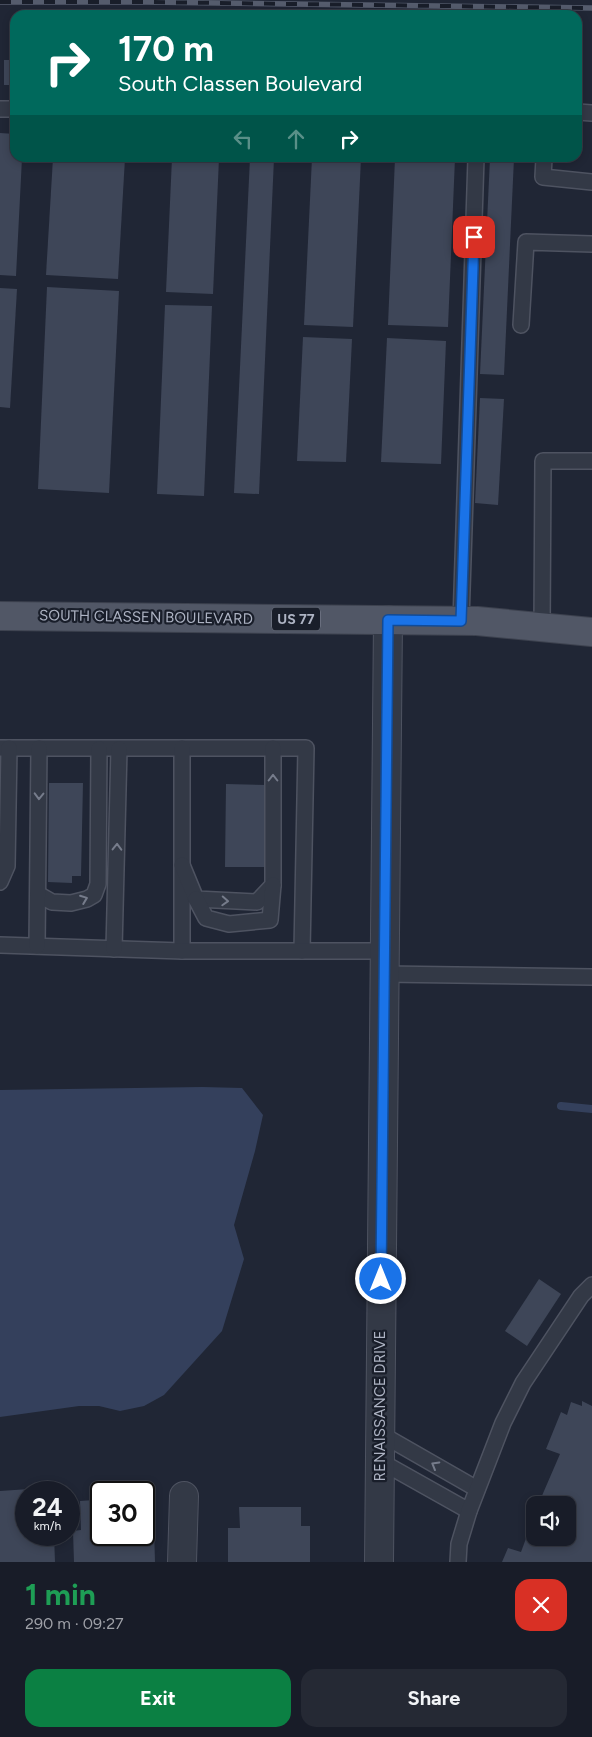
<!DOCTYPE html>
<html lang="en">
<head>
<meta charset="utf-8">
<style>
	:root { --surface:#181c28; --page:#252934; --text:#f1f3f6; --muted:#9fa1a8; --line:#363a45; --accent:#0b8043 }
	body { margin:0; font-family:Figtree,sans-serif; background:var(--page); color:var(--text); height:100vh; display:flex; flex-direction:column; font-size:19px; white-space:nowrap }
	* { box-sizing:border-box; margin:0 }
	p { font-size:16px; color:var(--muted) }
	.icon { flex:none; width:28px; height:28px; fill:none; stroke:currentColor; stroke-width:2; stroke-linecap:round; stroke-linejoin:round }
	.map { position:relative; height:1562px; overflow:hidden }
	.details { display:flex; flex-direction:column; background:var(--surface); flex:1 }
	.details>* { flex:none }
	.top-card { position:absolute; left:10px; top:10px; width:572px; height:152px; border-radius:15px; box-shadow:0 2px 8px #0003,0 0 0 1px var(--line); background:#00695c; color:#fff; overflow:hidden }
	.tools { position:absolute; left:526px; top:1496px; display:grid; gap:10px }
	.tools a { display:grid; place-items:center; width:50px; height:50px; border-radius:10px; background:var(--surface); box-shadow:0 2px 8px #0003,0 0 0 1px var(--line); font-size:25px }
	.speed { position:absolute; left:15px; top:1481px; display:flex; gap:10px; font-size:25px; font-weight:700; text-align:center }
	.speed>* { display:grid; place-content:center; width:65px; height:65px; border-radius:50%; background:var(--surface); box-shadow:0 2px 8px #0003,0 0 0 1px var(--line); line-height:1 }
	.speed small { font-size:12px; font-weight:400 }
	.speed .limit { border:2px solid #111; border-radius:8px; background:#fff; color:#111 }
	.pin { position:absolute; display:grid; place-items:center; width:42px; height:42px; color:#fff; margin:-21px; border-radius:10px; box-shadow:0 2px 8px #0006 }
	.me { position:absolute; width:55px; margin:-28px; rotate:0deg; stroke-linejoin:round; filter:drop-shadow(0 0 4px #0008) }
	.turn { display:flex; align-items:center; gap:18px; height:105px; padding:0 25px; font-size:22px }
	.turn .icon { width:65px; height:65px; stroke-width:2.5 }
	.turn b { display:block; font-size:35px; line-height:42px }
	.lanes { display:flex; align-items:center; height:48px; padding:0 25px; background:#0003; justify-content:center; gap:25px; direction:ltr }
	.lanes .off { opacity:.35 }
	.round { display:grid; place-items:center; flex:none; width:52px; height:52px; border-radius:15px; background:var(--page) }
	.headline { display:flex; align-items:center; justify-content:space-between; height:85px; padding:0 25px }
	h1 { font-size:30px; font-weight:700; line-height:38px; color:#1e9e55 }
	.action { display:flex; gap:10px; margin-top:auto; padding:10px 25px }
	.action a { flex:1; height:58px; border-radius:15px; background:var(--accent); color:#fff; font-size:20px; font-weight:700; line-height:58px; text-align:center }
	.action a+a { background:var(--page); color:var(--text) }
	.map>svg:first-child { display:block }
</style>
</head>
<body>
<div class="map">
<svg width="592" height="1562" viewBox="0 0 592 1562">
	<rect width="100%" height="100%" fill="#202635"/>
	<path fill="#34405c" d="M202,1087L242,1088L263,1115L255,1151L234,1225L244,1259L222,1331L164,1395L144,1406L120,1411L99,1406H79L0,1417V1090Z"/>
	<g fill="none" stroke-linecap="round" stroke-linejoin="round">
		<path stroke="#34405c" stroke-width="8" d="M561,1106L592,1109"/>
	</g>
	<g fill="#3e4658">
		<rect x="4" y="60" width="11" height="25"/>
		<path d="M0,133L15,134V158H22L16,276L0,275Z"/>
		<path d="M53,158H125L118,279L46,275Z"/>
		<path d="M172,158H219L213,294L166,292Z"/>
		<path d="M250,158H274L259,494L234,493Z"/>
		<path d="M312,158H361L353,327L304,325Z"/>
		<path d="M395,158H455L448,327L388,325Z"/>
		<path d="M490,158H514L504,375L480,374Z"/>
		<path d="M47,287L119,291L109,493L38,489Z"/>
		<path d="M0,288L17,289L10,408L0,407Z"/>
		<path d="M165,305L212,306L204,496L157,494Z"/>
		<path d="M303,337L352,339L346,462L297,461Z"/>
		<path d="M387,338L446,341L441,464L381,462Z"/>
		<path d="M480,398L504,399L498,505L475,503Z"/>
		<path d="M49,783H83L81,876H72V883L48,882Z"/>
		<path d="M226,784L267,785L272,842L264,841V857L272,858L271,867H225Z"/>
		<path d="M539,1279L561,1294L527,1346L505,1331Z"/>
		<path d="M582,1401L592,1406V1562H502L508,1548L521,1552L535,1514V1538H568V1505H548L550,1501L541,1498L560,1454L546,1449L561,1412L567,1415L571,1402L582,1406Z"/>
		<path d="M130,1483V1492H101V1535H144V1528H154L155,1562H74L73,1531L81,1530L80,1501L94,1500L93,1485Z"/>
		<path d="M29,1489V1492H26V1535H54L55,1562H0V1491Z"/>
		<path d="M239,1507H301V1526H310V1562H228V1528H240Z"/>
	</g>
	<g fill="none" stroke-linecap="round" stroke-linejoin="round">
		<defs>
			<g id="service">
				<path d="M0,109H15"/>
				<path d="M578,112L592,113"/>
				<path d="M544,158L543,177L592,182"/>
				<path d="M521,325L526,242L592,244"/>
				<path d="M461,621L476,158"/>
				<path d="M542,627L543,461H592"/>
				<path d="M0,748H306L302,951"/>
				<path d="M182,748V951"/>
				<path d="M182,865L196,899L257,902L273,885V748"/>
				<path d="M0,882L7,866L9,748"/>
				<path d="M38,894L52,902L71,903L87,899L94,895L98,884L99,749"/>
				<path d="M196,899L206,918L229,924L270,920L273,885"/>
				<path d="M0,945L182,951H384"/>
				<path d="M37,946L39,748"/>
				<path d="M114,949L119,749"/>
				<path d="M384,974L592,977"/>
				<path d="M381,1434L477,1489"/>
				<path d="M380,1461L469,1511"/>
				<path d="M458,1562L459,1544L469,1511L503,1423L523,1383L581,1296L592,1285"/>
			</g>
			<g id="minor">
				<path d="M182,1562L184,1496"/>
				<path d="M379,1562L388,620"/>
			</g>
			<path id="primary" d="M0,616L477,621L592,632"/>
		</defs>
		<use href="#service" stroke="#4e5361" stroke-width="18"/>
		<use href="#minor" stroke="#4e5361" stroke-width="30"/>
		<use href="#primary" stroke="#3d424f" stroke-width="30"/>
		<use href="#service" stroke="#333946" stroke-width="15"/>
		<use href="#minor" stroke="#333946" stroke-width="28"/>
		<use href="#primary" stroke="#515766" stroke-width="28"/>
		<defs>
			<path id="rail" d="M0,2H146L592,8"/>
		</defs>
		<use href="#rail" stroke="#555c6d" stroke-width="5.5"/>
		<use href="#rail" stroke="#191e2a" stroke-width="4" stroke-dasharray="11" stroke-linecap="butt"/>
	</g>
	<defs><path id="oneway-chevron" d="M-2-3.5L2.5 0L-2 3.5" fill="none" stroke-width="1.6" stroke-linecap="round" stroke-linejoin="round" transform="scale(1.25)"/></defs>
	<g stroke="#767c8b">
		<use href="#oneway-chevron" transform="translate(273 778) rotate(-90)"/>
		<use href="#oneway-chevron" transform="translate(39 796) rotate(91)"/>
		<use href="#oneway-chevron" transform="translate(117 847) rotate(-89)"/>
		<use href="#oneway-chevron" transform="translate(84 899) rotate(-21)"/>
		<use href="#oneway-chevron" transform="translate(225 901) rotate(3)"/>
		<use href="#oneway-chevron" transform="translate(435 1465) rotate(-150)"/>
	</g>
	<g fill="none" stroke-linecap="round" stroke-linejoin="round">
		<defs>
			<path id="route" d="M381,1279L388,620L461,621L474,237"/>
		</defs>
		<use href="#route" stroke="#114b97" stroke-width="12"/>
		<use href="#route" stroke="#1a73e8" stroke-width="9"/>
	</g>
	<g text-anchor="middle" dominant-baseline="central" stroke-width="4.5" stroke-linejoin="round" paint-order="stroke">
		<rect fill="#191e2a" stroke="#818695" stroke-width="1" x="272" y="607.5" width="48" height="23" rx="4"/>
		<g font-size="14" font-weight="bold" fill="#adb3c3">
			<text x="296" y="619">US 77</text>
		</g>
		<g font-size="15" fill="#adb3c3" stroke="#191e2a">
			<text transform="translate(146 617) rotate(1)">SOUTH CLASSEN BOULEVARD</text>
			<text transform="translate(380 1406) rotate(-90)">RENAISSANCE DRIVE</text>
		</g>
	</g>
</svg>
<div class="tools">
<a><svg class="icon" aria-label="sound" viewBox="0 0 24 24"><path d="M4 9h4l5-4v14l-5-4H4zM17 9q2 3 0 6"/></svg></a>
</div>
<div class="speed"><div>24<small>km/h</small></div><div class="limit">30</div></div>
<div class="pin" style="left:474px;top:237px;background:#d93025"><svg class="icon" aria-label="arrive" viewBox="0 0 24 24"><path d="M6 21V4h12l-3 4 3 4H6"/></svg></div>
<svg class="me" style="left:381px;top:1279px" viewBox="-20 -20 40 40"><circle r="17" fill="#1a73e8" stroke="#fff" stroke-width="3"/><path d="M0-11L8 9 0 5-8 9z" fill="#fff"/></svg>
<div class="top-card">
<div class="turn"><svg class="icon" aria-label="right" viewBox="0 0 24 24"><path d="M7 20v-9h11M14 6l5 5-5 5"/></svg><div><b>170 m</b>South Classen Boulevard</div></div>
<div class="lanes"><svg class="icon off" aria-label="left" viewBox="0 0 24 24"><path d="M17 20v-9H6M10 6l-5 5 5 5"/></svg><svg class="icon off" aria-label="ahead" viewBox="0 0 24 24"><path d="M12 20V5M6 11l6-6 6 6"/></svg><svg class="icon" aria-label="right" viewBox="0 0 24 24"><path d="M7 20v-9h11M14 6l5 5-5 5"/></svg></div>
</div>
</div>
<section class="details">
<div class="headline"><div><h1>1 min</h1><p>290 m · 09:27</p></div><a class="round" style="background:#d93025;color:#fff"><svg class="icon" aria-label="close" viewBox="0 0 24 24"><path d="M6 6l12 12M18 6L6 18"/></svg></a></div>
<div class="action"><a>Exit</a><a>Share</a></div>
</section>
</body>
</html>
